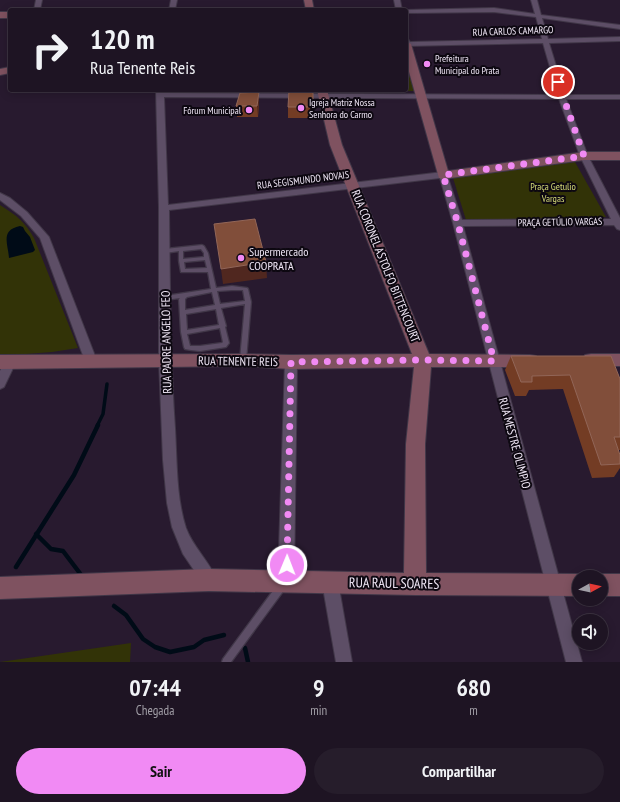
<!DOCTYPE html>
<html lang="pt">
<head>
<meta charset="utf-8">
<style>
	:root { --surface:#1e1423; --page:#261d2b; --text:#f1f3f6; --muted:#a19ea6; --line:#3c3341; --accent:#f18af4 }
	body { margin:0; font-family:"PT Sans Narrow",sans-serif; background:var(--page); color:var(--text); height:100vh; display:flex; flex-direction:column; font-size:15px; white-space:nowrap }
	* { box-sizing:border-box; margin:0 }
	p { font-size:13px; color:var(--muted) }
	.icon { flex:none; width:22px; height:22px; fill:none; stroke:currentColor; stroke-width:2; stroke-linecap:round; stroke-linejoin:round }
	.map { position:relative; height:662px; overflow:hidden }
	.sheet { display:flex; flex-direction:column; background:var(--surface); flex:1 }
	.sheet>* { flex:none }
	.top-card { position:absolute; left:8px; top:8px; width:400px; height:84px; border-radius:4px; box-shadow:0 2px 10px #0003,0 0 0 1px var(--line); background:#1e1423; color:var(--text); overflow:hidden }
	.needle { width:26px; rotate:82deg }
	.tools { position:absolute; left:572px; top:570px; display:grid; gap:8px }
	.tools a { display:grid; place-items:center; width:36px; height:36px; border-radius:50%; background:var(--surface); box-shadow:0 2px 10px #0003,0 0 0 1px var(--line); font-size:20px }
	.pin { position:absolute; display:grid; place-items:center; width:34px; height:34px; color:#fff; margin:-17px; border:2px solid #fff; border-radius:50%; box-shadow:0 1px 4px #0007 }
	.me { position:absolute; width:44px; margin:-22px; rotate:1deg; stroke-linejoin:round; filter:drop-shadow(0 0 3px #0008) }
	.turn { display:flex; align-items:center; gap:14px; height:84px; padding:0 16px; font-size:18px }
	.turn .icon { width:52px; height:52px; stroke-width:2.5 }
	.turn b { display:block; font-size:28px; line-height:34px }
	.eta { display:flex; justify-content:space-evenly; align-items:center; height:68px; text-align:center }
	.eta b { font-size:24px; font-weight:800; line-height:28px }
	.cta { display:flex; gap:8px; margin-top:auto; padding:8px 16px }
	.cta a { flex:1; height:46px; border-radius:24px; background:var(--accent); color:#111; font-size:16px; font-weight:800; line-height:46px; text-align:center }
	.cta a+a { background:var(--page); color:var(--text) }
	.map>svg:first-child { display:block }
</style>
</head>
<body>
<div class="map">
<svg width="620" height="662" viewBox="0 0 620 662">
	<rect width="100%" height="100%" fill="#281a2f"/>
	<g fill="#323307">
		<path d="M406,61L415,91L330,92V90H406Z"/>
		<path d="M575,162L606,217L466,220L453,178Z"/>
		<path d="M0,205C16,215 25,222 34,238L78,348L52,352L0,356Z"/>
		<path d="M131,643L130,662H0Z"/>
	</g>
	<path fill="#000b17" d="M20,226L23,227L25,231L30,237L35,250L33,252L9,258C8,244 0,230 20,226Z"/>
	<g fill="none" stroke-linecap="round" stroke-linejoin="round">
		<path stroke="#000b17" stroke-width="3.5" d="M97,426L103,414L107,384"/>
		<g stroke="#000b17" stroke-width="4.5">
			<path d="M36,534L51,549L63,551L82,576"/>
			<path d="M16,567L74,475L98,425"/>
			<path d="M114,606L126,615L143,639L155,647L170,652L194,647L204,640L224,635"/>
			<path d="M245,648L248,662"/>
		</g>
		<defs>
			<g id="lane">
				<path d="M202,245L204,246L208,253L216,288L232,286L247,288L248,289L251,302L246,360L245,362H241L240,360L245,304L221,308L226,326L225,327L229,343L226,347L200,351L191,350L185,349L184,347L181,332L179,299L180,298L165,300L162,298L165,296L211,289L208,272H181L179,261V251L165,253L163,251L165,249ZM201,249L204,253V257L183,259V251ZM205,260L207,268L185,269L184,262ZM232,290H243L245,301L220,304L217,291ZM212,292L215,305L185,310V299L187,297ZM216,309L219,325L187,330L186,314ZM220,328L223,342L222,343L200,346H190L187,334Z"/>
				<path d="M281,583L284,584L285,587L284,590L231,662H222L223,659L278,584Z"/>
			</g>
			<g id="street">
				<path d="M36,0H42L40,10H34Z"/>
				<path d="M171,0H177L175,10H169Z"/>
				<path d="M394,0H400L402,10H396Z"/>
				<path d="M531,0H537L541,15L620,25V29L542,18L548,39L620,37V41L549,43L565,95H620V99H566L588,156L620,218V230L617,229L614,225L463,226L582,662H566L453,223L440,178L169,210C170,283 170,356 175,428C177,461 176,497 186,528C193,547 209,561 217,580L214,585L209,588L204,585L183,554L172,527L167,503L163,460L159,360V208L156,90H164V93L558,95L543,43L406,46V38L408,39L410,42L542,39L536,17L494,12L406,13V10H404L494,8L535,14ZM164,97L559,99L580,156L611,219L462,220L447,175L443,172L168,205Z"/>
				<path d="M0,193L10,198L27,212L49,237L97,361L95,364L91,365L87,364L85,361L40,238L21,216L0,200Z"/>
				<path d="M10,358L14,359L16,362L4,387L0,389V371L6,359Z"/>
				<path d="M291,358L295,359L297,362L294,581L291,586L286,589L281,586L278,581L285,362L287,359Z"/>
				<path d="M330,574L335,577L338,582L352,662H336L322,582L325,577Z"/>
			</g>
			<g id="secondary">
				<path d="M304,0H312L314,10H306Z"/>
				<rect x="0" y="12" width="10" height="6"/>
				<path d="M406,41L411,44L448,171L584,152H620V160H584L443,179L439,178L406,61Z"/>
				<path d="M10,67V73L0,75V69Z"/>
				<path d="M317,90H327L342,145L429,354L530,355L536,356L538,361L536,366L530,367H431L425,444L426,573L579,574L586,577H579V596L415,595L209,591L0,599V577L209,569L404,573L406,444L414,367L291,369L243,366L0,369V355L243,354L291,355L412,354L330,145Z"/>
				<path d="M591,354H620V366H591L585,365L583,360L585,355Z"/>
				<path d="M601,574H620V596H601V577H594Z"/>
			</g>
		</defs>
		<use href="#lane" stroke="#413748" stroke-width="2.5"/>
		<use href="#street" stroke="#413748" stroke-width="2"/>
		<use href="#secondary" stroke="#413748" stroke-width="2"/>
		<use href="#lane" fill="#5d4e66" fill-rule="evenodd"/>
		<use href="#street" fill="#5d4e66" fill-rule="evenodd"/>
		<use href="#secondary" fill="#7f5260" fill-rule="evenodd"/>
	</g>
	<g fill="#733c24">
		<rect x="175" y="90" width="41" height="1"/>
		<path d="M313,90V118H288V107Z"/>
		<path d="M259,103L258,117H237L236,106Z"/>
		<path d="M511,356L620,379V450H618L620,455V468L614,477L592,478L563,389L529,390L526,396H515L505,370Z"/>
	</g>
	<g fill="#50271f">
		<path d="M259,92V103L258,117L257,106Z"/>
		<path d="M266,262L267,278L223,284L221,269Z"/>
	</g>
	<g fill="#814e3a" stroke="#926658">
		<path d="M289,90H313V107H288Z"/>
		<path d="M259,92L257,106H236L240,93Z"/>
		<path d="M255,219L266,262L221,269L214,224Z"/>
		<path d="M511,356H611L620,379V437H614L620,455V464L601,465L570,375L532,376V382H521Z"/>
	</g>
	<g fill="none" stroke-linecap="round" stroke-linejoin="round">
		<path stroke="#f18af4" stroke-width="7" stroke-dasharray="0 12.6" d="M287,565L291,362L423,360L494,361L458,224L443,175L584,156L558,82"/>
	</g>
	<g fill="#f18af4" stroke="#0d0811" stroke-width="1.5">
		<circle cx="427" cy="64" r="4"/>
		<circle cx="301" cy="108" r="4"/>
		<circle cx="249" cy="110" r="4"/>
		<circle cx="241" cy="258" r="4"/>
	</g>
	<g text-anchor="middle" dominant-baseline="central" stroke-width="4" stroke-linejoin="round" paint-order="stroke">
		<g font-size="10" fill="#f0e7f6" stroke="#0d0811">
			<text transform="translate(513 31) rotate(-2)">RUA CARLOS CAMARGO</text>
			<text transform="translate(303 180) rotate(-7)">RUA SEGISMUNDO NOVAIS</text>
			<text transform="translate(560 222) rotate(-1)">PRAÇA GETÚLIO VARGAS</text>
		</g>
		<g font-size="10" fill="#f0e7f6" stroke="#0d0811" text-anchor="start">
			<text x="435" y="58">Prefeitura<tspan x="435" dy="12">Municipal do Prata</tspan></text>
			<text x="309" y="102">Igreja Matriz Nossa<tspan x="309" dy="12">Senhora do Carmo</tspan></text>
			<text x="241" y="110" text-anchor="end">Fórum Municipal</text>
		</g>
		<g font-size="10" fill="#d5db78" stroke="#0d0811">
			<text x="553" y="186">Praça Getulio<tspan x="553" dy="12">Vargas</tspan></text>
		</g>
		<g font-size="12" fill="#f0e7f6" stroke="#0d0811" text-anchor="start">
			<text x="249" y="251">Supermercado<tspan x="249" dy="14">COOPRATA</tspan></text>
		</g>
		<g font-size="12" fill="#f0e7f6" stroke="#0d0811">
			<text transform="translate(386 266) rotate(68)">RUA CORONEL ASTOLFO BITTENCOURT</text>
			<text transform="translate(166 342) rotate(-91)">RUA PADRE ANGELO FEO</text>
			<text transform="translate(238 361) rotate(1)">RUA TENENTE REIS</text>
			<text transform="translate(515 443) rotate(75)">RUA MESTRE OLIMPIO</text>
		</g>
		<g font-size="14" fill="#f0e7f6" stroke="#0d0811">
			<text transform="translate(394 583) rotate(1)">RUA RAUL SOARES</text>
		</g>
	</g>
</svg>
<div class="tools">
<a><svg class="needle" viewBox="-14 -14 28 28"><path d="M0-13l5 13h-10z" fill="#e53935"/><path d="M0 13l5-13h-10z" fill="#a19ea6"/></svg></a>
<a><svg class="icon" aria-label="sound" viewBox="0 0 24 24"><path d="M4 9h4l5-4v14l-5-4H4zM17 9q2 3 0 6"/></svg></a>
</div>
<div class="pin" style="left:558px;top:82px;background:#d93025"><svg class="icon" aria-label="arrive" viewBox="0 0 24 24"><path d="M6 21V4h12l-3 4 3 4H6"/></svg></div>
<svg class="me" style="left:287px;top:565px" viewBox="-20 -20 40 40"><circle r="17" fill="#f18af4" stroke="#fff" stroke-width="3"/><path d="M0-11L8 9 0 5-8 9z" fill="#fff"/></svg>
<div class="top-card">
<div class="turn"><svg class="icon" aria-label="right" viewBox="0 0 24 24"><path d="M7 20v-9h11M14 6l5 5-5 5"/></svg><div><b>120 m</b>Rua Tenente Reis</div></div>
</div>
</div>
<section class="sheet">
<div class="eta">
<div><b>07:44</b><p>Chegada</p></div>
<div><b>9</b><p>min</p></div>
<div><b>680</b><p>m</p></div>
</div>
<div class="cta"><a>Sair</a><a>Compartilhar</a></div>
</section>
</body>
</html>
